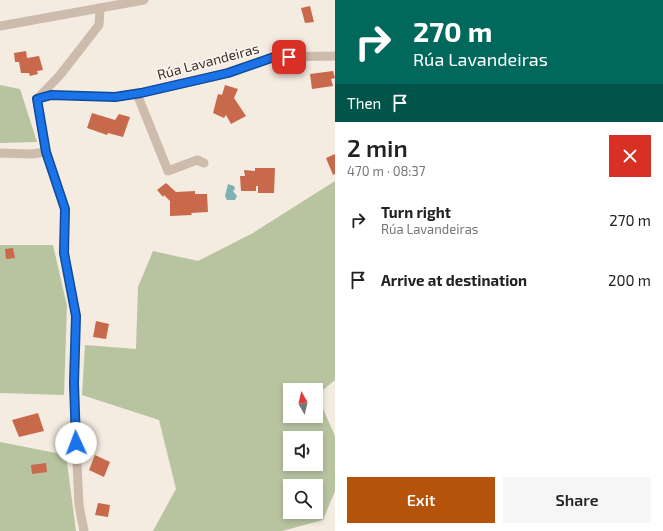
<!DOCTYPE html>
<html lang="en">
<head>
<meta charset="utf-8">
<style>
	:root { --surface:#fff; --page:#f6f6f6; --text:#222; --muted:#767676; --accent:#b45309 }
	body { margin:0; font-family:"Exo 2",sans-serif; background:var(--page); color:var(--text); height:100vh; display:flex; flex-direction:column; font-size:15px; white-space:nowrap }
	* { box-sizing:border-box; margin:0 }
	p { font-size:13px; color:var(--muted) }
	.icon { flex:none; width:22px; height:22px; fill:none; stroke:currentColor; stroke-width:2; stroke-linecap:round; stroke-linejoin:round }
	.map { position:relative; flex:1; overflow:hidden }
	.details { display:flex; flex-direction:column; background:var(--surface); width:328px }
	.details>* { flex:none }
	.guide { background:#00695c; color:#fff; overflow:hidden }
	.needle { width:26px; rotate:352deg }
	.tools { position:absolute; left:283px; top:383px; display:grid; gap:8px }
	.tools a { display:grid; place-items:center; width:40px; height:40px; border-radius:0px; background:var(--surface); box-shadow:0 2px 6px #0003; font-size:20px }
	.pin { position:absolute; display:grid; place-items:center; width:34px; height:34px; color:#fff; margin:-17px; border-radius:8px; box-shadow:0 2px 6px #0006 }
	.me { position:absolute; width:44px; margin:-22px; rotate:358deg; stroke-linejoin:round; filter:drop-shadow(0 0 3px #0008) }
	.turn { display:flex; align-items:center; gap:14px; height:84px; padding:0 12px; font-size:18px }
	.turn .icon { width:52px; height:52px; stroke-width:2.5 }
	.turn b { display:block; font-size:28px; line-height:34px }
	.then { display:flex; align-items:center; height:38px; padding:0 12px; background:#0003; gap:8px; font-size:15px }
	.round { display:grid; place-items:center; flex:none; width:42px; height:42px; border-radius:0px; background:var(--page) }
	.head { display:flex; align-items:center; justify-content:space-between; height:68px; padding:0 12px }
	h1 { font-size:24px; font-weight:600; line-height:30px }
	.button { display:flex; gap:8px; margin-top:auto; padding:8px 12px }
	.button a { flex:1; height:46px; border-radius:0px; background:var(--accent); color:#fff; font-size:16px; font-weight:600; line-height:46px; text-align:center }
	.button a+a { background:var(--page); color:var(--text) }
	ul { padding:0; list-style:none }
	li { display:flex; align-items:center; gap:12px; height:60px; padding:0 12px }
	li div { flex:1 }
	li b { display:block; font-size:15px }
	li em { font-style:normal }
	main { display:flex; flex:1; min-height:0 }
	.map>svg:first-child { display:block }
</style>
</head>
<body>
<main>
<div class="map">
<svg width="335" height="531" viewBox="0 0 335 531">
	<rect width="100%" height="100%" fill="#f4ebe1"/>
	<g fill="#b8c4a0" fill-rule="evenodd">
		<path d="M0,85L20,89L37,142L0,143Z"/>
		<path d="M335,181V380L317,395L335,436V491L323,520L282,531H153L176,489L159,420L82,395L85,345L136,349L138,287L153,251L198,261L253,233ZM290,390H316V416H290ZM290,438H316V464H290ZM290,486H316V512H290Z"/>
		<path d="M0,245H53L67,306L64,395L0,393Z"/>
		<path d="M0,442L66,455L76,531H0Z"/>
	</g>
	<path fill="#7fb0b2" d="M228,184L234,186L235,189L233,191L237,196L235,200H227L225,196Z"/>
	<g fill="#c8694b">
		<path d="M310,6L314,22L305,23L301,8Z"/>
		<path d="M26,51L27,58L39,56L43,70L37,71L38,74L30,76L29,73H21L19,62H15L14,53Z"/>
		<path d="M333,71L335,78L331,79L333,86L312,89L310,74Z"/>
		<path d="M225,85L238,89L234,98L246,116L231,124L226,115L224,118L213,113L218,94L222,95Z"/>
		<path d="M92,113L115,120L119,114L130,117L123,137L108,133L107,135L87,128Z"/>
		<path d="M335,154V174L333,175L326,158Z"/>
		<path d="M255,168H275L274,193H258V186H256V191H241L240,176H245L244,170L255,171Z"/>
		<path d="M166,183L176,192L195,191V194H207L208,212L191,213L192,215L170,216V201L164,195L163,197L157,190Z"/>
		<path d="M13,248L15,258L6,259L5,249Z"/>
		<path d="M96,321L109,324L106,339L93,337Z"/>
		<path d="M38,413L44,431L19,437L12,420Z"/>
		<path d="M95,455L110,462L104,477L89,470Z"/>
		<path d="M46,463L47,472L32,474L31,465Z"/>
		<path d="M98,503L110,505L108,517L95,515Z"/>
	</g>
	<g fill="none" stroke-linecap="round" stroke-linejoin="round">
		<g stroke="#cdbbac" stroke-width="9">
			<path d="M0,26L144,0"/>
			<path d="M137,94L168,171L197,160L204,163"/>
			<path d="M38,98L60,75L99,25L100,8"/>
			<path d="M37,99L46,152L65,209L64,253L76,316L74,383L76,443L79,505L84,531"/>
			<path d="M37,99L51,95L115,97L141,93L228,73L274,57L335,56"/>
			<path d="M0,153L32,154L46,152"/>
		</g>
	</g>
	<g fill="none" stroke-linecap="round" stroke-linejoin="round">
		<defs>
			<path id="route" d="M76,443L74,383L76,316L64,253L65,209L46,152L37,99L51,95L115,97L141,93L228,73L274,57H289"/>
		</defs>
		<use href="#route" stroke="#114b97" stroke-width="10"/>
		<use href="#route" stroke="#1a73e8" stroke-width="7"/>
	</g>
	<g text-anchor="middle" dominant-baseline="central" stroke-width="3.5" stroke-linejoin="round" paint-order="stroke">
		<g font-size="14" fill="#3b302b" stroke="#fbf5ee">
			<text transform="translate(208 61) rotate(-15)">Rúa Lavandeiras</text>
		</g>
	</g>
</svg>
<div class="tools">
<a><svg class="needle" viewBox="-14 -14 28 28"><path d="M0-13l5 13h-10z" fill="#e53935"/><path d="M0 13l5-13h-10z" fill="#767676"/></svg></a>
<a><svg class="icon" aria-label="sound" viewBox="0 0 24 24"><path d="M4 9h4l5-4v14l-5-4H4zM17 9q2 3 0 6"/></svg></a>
<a><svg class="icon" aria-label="search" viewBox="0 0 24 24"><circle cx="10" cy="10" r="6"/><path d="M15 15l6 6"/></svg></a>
</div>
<div class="pin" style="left:289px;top:57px;background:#d93025"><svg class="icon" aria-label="arrive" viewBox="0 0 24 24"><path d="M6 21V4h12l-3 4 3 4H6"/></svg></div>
<svg class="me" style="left:76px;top:443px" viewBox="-20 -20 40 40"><circle r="19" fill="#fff"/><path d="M0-13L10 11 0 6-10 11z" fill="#1a73e8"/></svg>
</div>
<section class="details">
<div class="guide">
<div class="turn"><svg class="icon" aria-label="right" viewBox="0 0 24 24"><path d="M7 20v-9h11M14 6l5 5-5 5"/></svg><div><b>270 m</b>Rúa Lavandeiras</div></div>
<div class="then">Then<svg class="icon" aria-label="arrive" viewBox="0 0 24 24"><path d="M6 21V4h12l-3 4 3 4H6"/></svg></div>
</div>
<div class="head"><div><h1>2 min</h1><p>470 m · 08:37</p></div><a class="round" style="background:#d93025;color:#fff"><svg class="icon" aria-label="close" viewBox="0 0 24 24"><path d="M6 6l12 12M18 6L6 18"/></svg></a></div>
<ul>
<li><svg class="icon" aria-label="right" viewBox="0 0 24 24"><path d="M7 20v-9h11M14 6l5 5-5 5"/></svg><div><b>Turn right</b><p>Rúa Lavandeiras</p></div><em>270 m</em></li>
<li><svg class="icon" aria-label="arrive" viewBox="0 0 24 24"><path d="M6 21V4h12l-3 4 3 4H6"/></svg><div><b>Arrive at destination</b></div><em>200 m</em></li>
</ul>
<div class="button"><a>Exit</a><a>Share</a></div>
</section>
</main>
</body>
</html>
